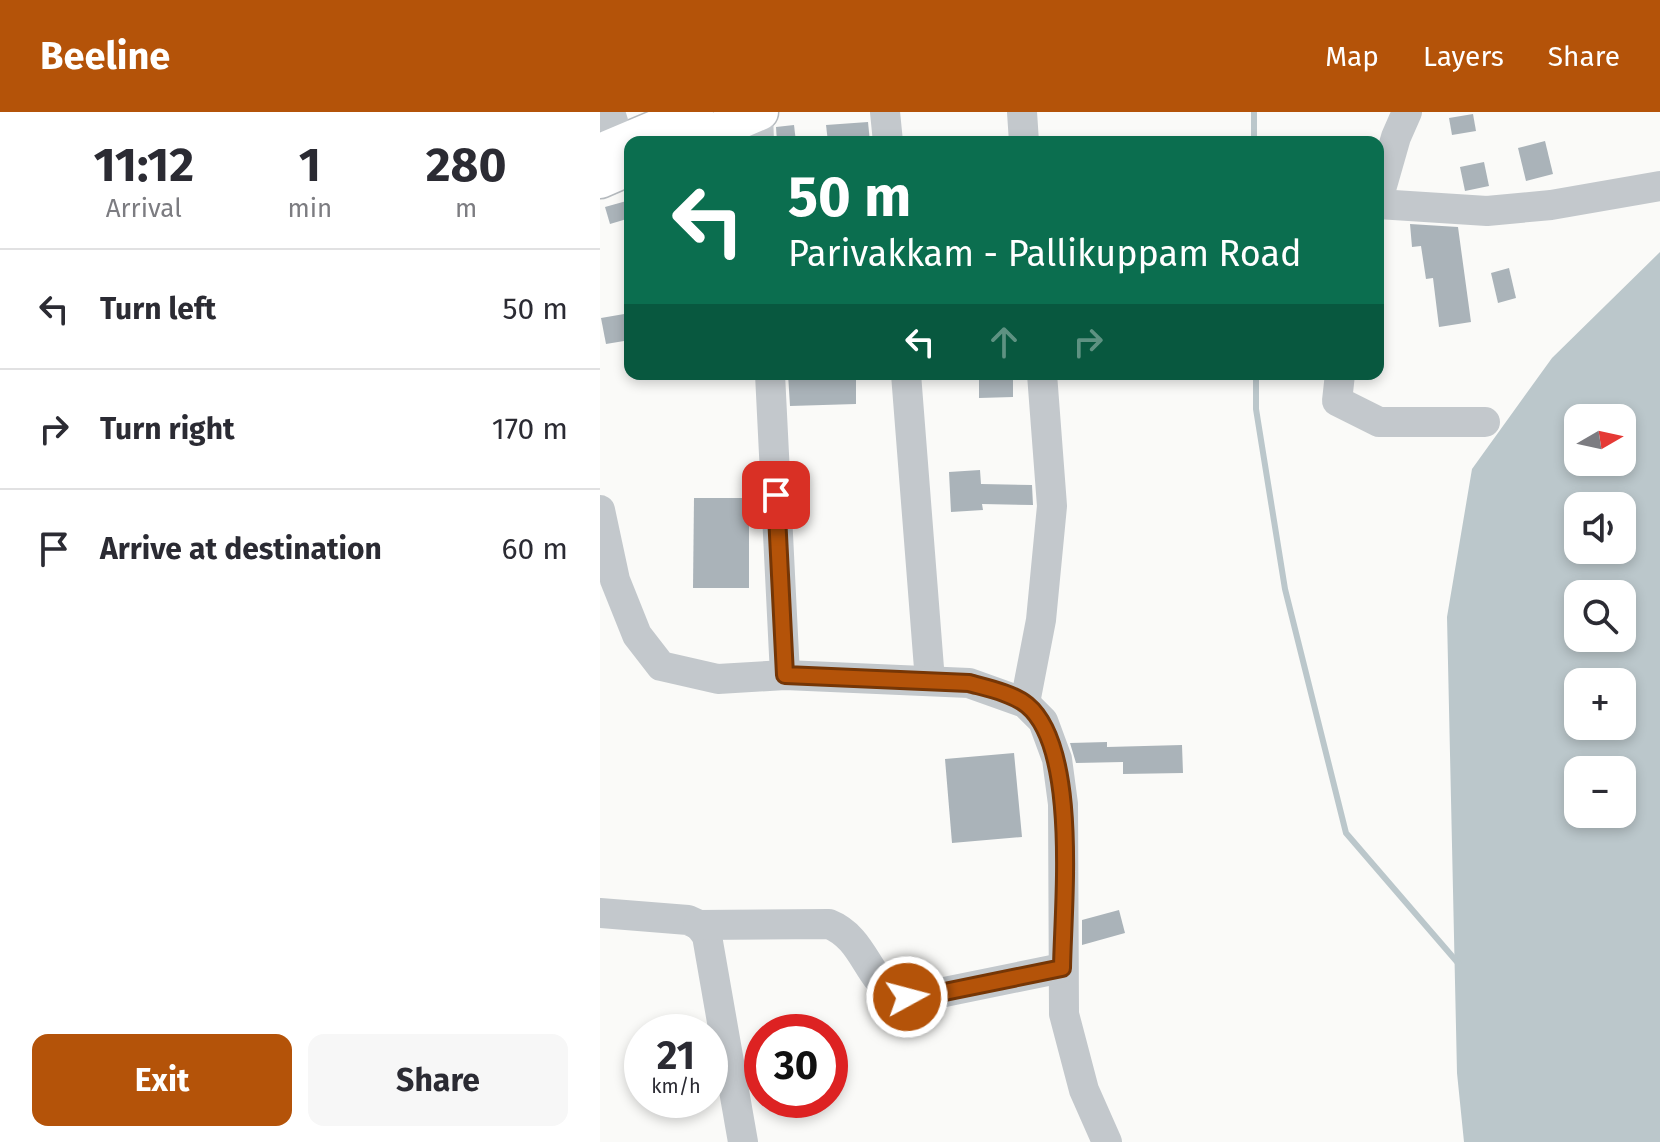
<!DOCTYPE html>
<html lang="en">
<head>
<meta charset="utf-8">
<style>
	:root { --surface:#fff; --page:#f7f7f7; --text:#2b2b33; --muted:#7c7c81; --line:#e1e1e2; --accent:#b45309 }
	body { margin:0; font-family:"Fira Sans",sans-serif; background:var(--page); color:var(--text); height:100vh; display:flex; flex-direction:column; font-size:30px; white-space:nowrap }
	* { box-sizing:border-box; margin:0 }
	p { font-size:26px; color:var(--muted) }
	.icon { flex:none; width:44px; height:44px; fill:none; stroke:currentColor; stroke-width:2; stroke-linecap:round; stroke-linejoin:round }
	.map { position:relative; flex:1; overflow:hidden }
	.details { display:flex; flex-direction:column; background:var(--surface); width:600px }
	.details>* { flex:none }
	.hud { position:absolute; left:24px; top:24px; width:760px; height:244px; border-radius:16px; box-shadow:0 4px 12px #0003; background:#0b6e4f; color:#fff; overflow:hidden }
	.needle { width:52px; rotate:81deg }
	.buttons { position:absolute; left:964px; top:292px; display:grid; gap:16px }
	.buttons a { display:grid; place-items:center; width:72px; height:72px; border-radius:16px; background:var(--surface); box-shadow:0 4px 12px #0003; font-size:40px }
	.speed { position:absolute; left:24px; top:902px; display:flex; gap:16px; font-size:40px; font-weight:700; text-align:center }
	.speed>* { display:grid; place-content:center; width:104px; height:104px; border-radius:50%; background:var(--surface); box-shadow:0 4px 12px #0003; line-height:1 }
	.speed small { font-size:20px; font-weight:400 }
	.speed .limit { border:12px solid #d22; background:#fff; color:#111 }
	.pin { position:absolute; display:grid; place-items:center; width:68px; height:68px; color:#fff; margin:-34px; border-radius:16px; box-shadow:0 4px 12px #0006 }
	.me { position:absolute; width:88px; margin:-44px; rotate:83deg; stroke-linejoin:round; filter:drop-shadow(0 0 6px #0008) }
	.turn { display:flex; align-items:center; gap:28px; height:168px; padding:0 32px; font-size:36px }
	.turn .icon { width:104px; height:104px; stroke-width:2.5 }
	.turn b { display:block; font-size:56px; line-height:68px }
	.lanes { display:flex; align-items:center; height:76px; padding:0 32px; background:#0003; justify-content:center; gap:40px; direction:ltr }
	.lanes .off { opacity:.35 }
	.eta { display:flex; justify-content:space-evenly; align-items:center; height:136px; text-align:center }
	.eta b { font-size:48px; font-weight:700; line-height:56px }
	.cta { display:flex; gap:16px; margin-top:auto; padding:16px 32px }
	.cta a { flex:1; height:92px; border-radius:16px; background:var(--accent); color:#fff; font-size:32px; font-weight:700; line-height:92px; text-align:center }
	.cta a+a { background:var(--page); color:var(--text) }
	ul { padding:0; list-style:none }
	li { display:flex; align-items:center; gap:24px; height:120px; padding:0 32px; border-top:2px solid var(--line) }
	li div { flex:1 }
	li b { display:block; font-size:30px }
	li em { font-style:normal }
	header { display:flex; align-items:center; gap:48px; box-sizing:border-box; height:112px; padding:0 40px; background:var(--accent); color:#fff }
	header strong { font-size:38px }
	nav { display:flex; gap:44px; margin-inline-start:auto; font-size:28px }
	main { display:flex; flex:1; min-height:0 }
	.map>svg:first-child { display:block }
</style>
</head>
<body>
<header>
<strong>Beeline</strong>
<nav><a>Map</a><a>Layers</a><a>Share</a></nav>
</header>
<main>
<section class="details">
<div class="eta">
<div><b>11:12</b><p>Arrival</p></div>
<div><b>1</b><p>min</p></div>
<div><b>280</b><p>m</p></div>
</div>
<ul>
<li><svg class="icon" aria-label="left" viewBox="0 0 24 24"><path d="M17 20v-9H6M10 6l-5 5 5 5"/></svg><div><b>Turn left</b></div><em>50 m</em></li>
<li><svg class="icon" aria-label="right" viewBox="0 0 24 24"><path d="M7 20v-9h11M14 6l5 5-5 5"/></svg><div><b>Turn right</b></div><em>170 m</em></li>
<li><svg class="icon" aria-label="arrive" viewBox="0 0 24 24"><path d="M6 21V4h12l-3 4 3 4H6"/></svg><div><b>Arrive at destination</b></div><em>60 m</em></li>
</ul>
<div class="cta"><a>Exit</a><a>Share</a></div>
</section>
<div class="map">
<svg width="1060" height="1030" viewBox="0 0 1060 1030">
	<rect width="100%" height="100%" fill="#fafaf8"/>
	<path fill="#bbc7cb" fill-rule="evenodd" d="M1060,140V1030H864L857,961L847,505L872,357L952,246ZM978,306H1022V350H978ZM978,394H1022V438H978ZM978,482H1022V526H978ZM978,570H1022V614H978ZM978,658H1022V702H978Z"/>
	<g fill="none" stroke-linecap="round" stroke-linejoin="round">
		<g stroke="#bbc7cb" stroke-width="6">
			<path d="M654,0V30"/>
			<path d="M656,262V297L685,477L746,721L858,851"/>
		</g>
	</g>
	<g fill="#aab3b9">
		<path d="M873,2L876,19L852,23L849,6Z"/>
		<path d="M268,10L270,30H228L226,13Z"/>
		<path d="M194,13L196,30H177L176,15Z"/>
		<path d="M945,29L953,62L926,69L918,36Z"/>
		<path d="M884,50L889,74L865,79L860,55Z"/>
		<path d="M30,88V106L10,112L5,95Z"/>
		<path d="M810,112L858,115L871,210L839,215L833,166L826,167L821,134L812,135Z"/>
		<path d="M909,156L916,186L898,191L891,161Z"/>
		<path d="M30,201V228L6,232L1,206Z"/>
		<path d="M188,262H256V292L190,294Z"/>
		<path d="M379,262H413V285L379,286Z"/>
		<path d="M380,358L381,372L432,373L433,393L382,392L383,398L351,400L349,360Z"/>
		<path d="M94,386H149V476H93Z"/>
		<path d="M507,630V635L582,633L583,661L523,662V650L476,651L470,631Z"/>
		<path d="M414,641L422,725L352,731L345,647Z"/>
		<path d="M519,798L525,821L482,833V808Z"/>
	</g>
	<g fill="none" stroke-linecap="round" stroke-linejoin="round">
		<defs>
			<g id="major">
				<path d="M90,30L160,0"/>
				<path d="M0,40L95,0"/>
				<path d="M0,68L30,55"/>
			</g>
		</defs>
		<use href="#major" stroke="#b5babe" stroke-width="39"/>
		<g stroke="#c3c8cc" stroke-width="30">
			<path d="M10,0L20,32"/>
			<path d="M285,0L288,30"/>
			<path d="M422,0L424,30"/>
			<path d="M158,1L159,30"/>
			<path d="M778,88L796,25L807,0"/>
			<path d="M778,92L887,99L951,93L1060,74"/>
			<path d="M170,262L185,563"/>
			<path d="M306,262L330,569"/>
			<path d="M740,262L737,289L779,310H885"/>
			<path d="M0,398L15,468L37,523L61,554L118,567L185,563L369,571L425,591L443,609L457,647L463,692L464,902L484,978L507,1030"/>
			<path d="M425,591L441,508L452,394L442,262"/>
			<path d="M0,801L88,808L99,813L107,824L143,1030"/>
			<path d="M98,813L229,812C264,826 267,866 294,881C303,886 315,885 325,884L462,856"/>
		</g>
		<use href="#major" stroke="#fff" stroke-width="36"/>
	</g>
	<g fill="none" stroke-linecap="round" stroke-linejoin="round">
		<defs>
			<path id="route" d="M176,383L185,563L369,571C387,576 412,581 427,593C479,636 463,792 462,856L325,884L307,885"/>
		</defs>
		<use href="#route" stroke="#753606" stroke-width="20"/>
		<use href="#route" stroke="#b45309" stroke-width="14"/>
	</g>
</svg>
<div class="buttons">
<a><svg class="needle" viewBox="-14 -14 28 28"><path d="M0-13l5 13h-10z" fill="#e53935"/><path d="M0 13l5-13h-10z" fill="#7c7c81"/></svg></a>
<a><svg class="icon" aria-label="sound" viewBox="0 0 24 24"><path d="M4 9h4l5-4v14l-5-4H4zM17 9q2 3 0 6"/></svg></a>
<a><svg class="icon" aria-label="search" viewBox="0 0 24 24"><circle cx="10" cy="10" r="6"/><path d="M15 15l6 6"/></svg></a>
<a>+</a>
<a>−</a>
</div>
<div class="speed"><div>21<small>km/h</small></div><div class="limit">30</div></div>
<div class="pin" style="left:176px;top:383px;background:#d93025"><svg class="icon" aria-label="arrive" viewBox="0 0 24 24"><path d="M6 21V4h12l-3 4 3 4H6"/></svg></div>
<svg class="me" style="left:307px;top:885px" viewBox="-20 -20 40 40"><circle r="17" fill="#b45309" stroke="#fff" stroke-width="3"/><path d="M0-11L8 9 0 5-8 9z" fill="#fff"/></svg>
<div class="hud">
<div class="turn"><svg class="icon" aria-label="left" viewBox="0 0 24 24"><path d="M17 20v-9H6M10 6l-5 5 5 5"/></svg><div><b>50 m</b>Parivakkam - Pallikuppam Road</div></div>
<div class="lanes"><svg class="icon" aria-label="left" viewBox="0 0 24 24"><path d="M17 20v-9H6M10 6l-5 5 5 5"/></svg><svg class="icon off" aria-label="ahead" viewBox="0 0 24 24"><path d="M12 20V5M6 11l6-6 6 6"/></svg><svg class="icon off" aria-label="right" viewBox="0 0 24 24"><path d="M7 20v-9h11M14 6l5 5-5 5"/></svg></div>
</div>
</div>
</main>
</body>
</html>
